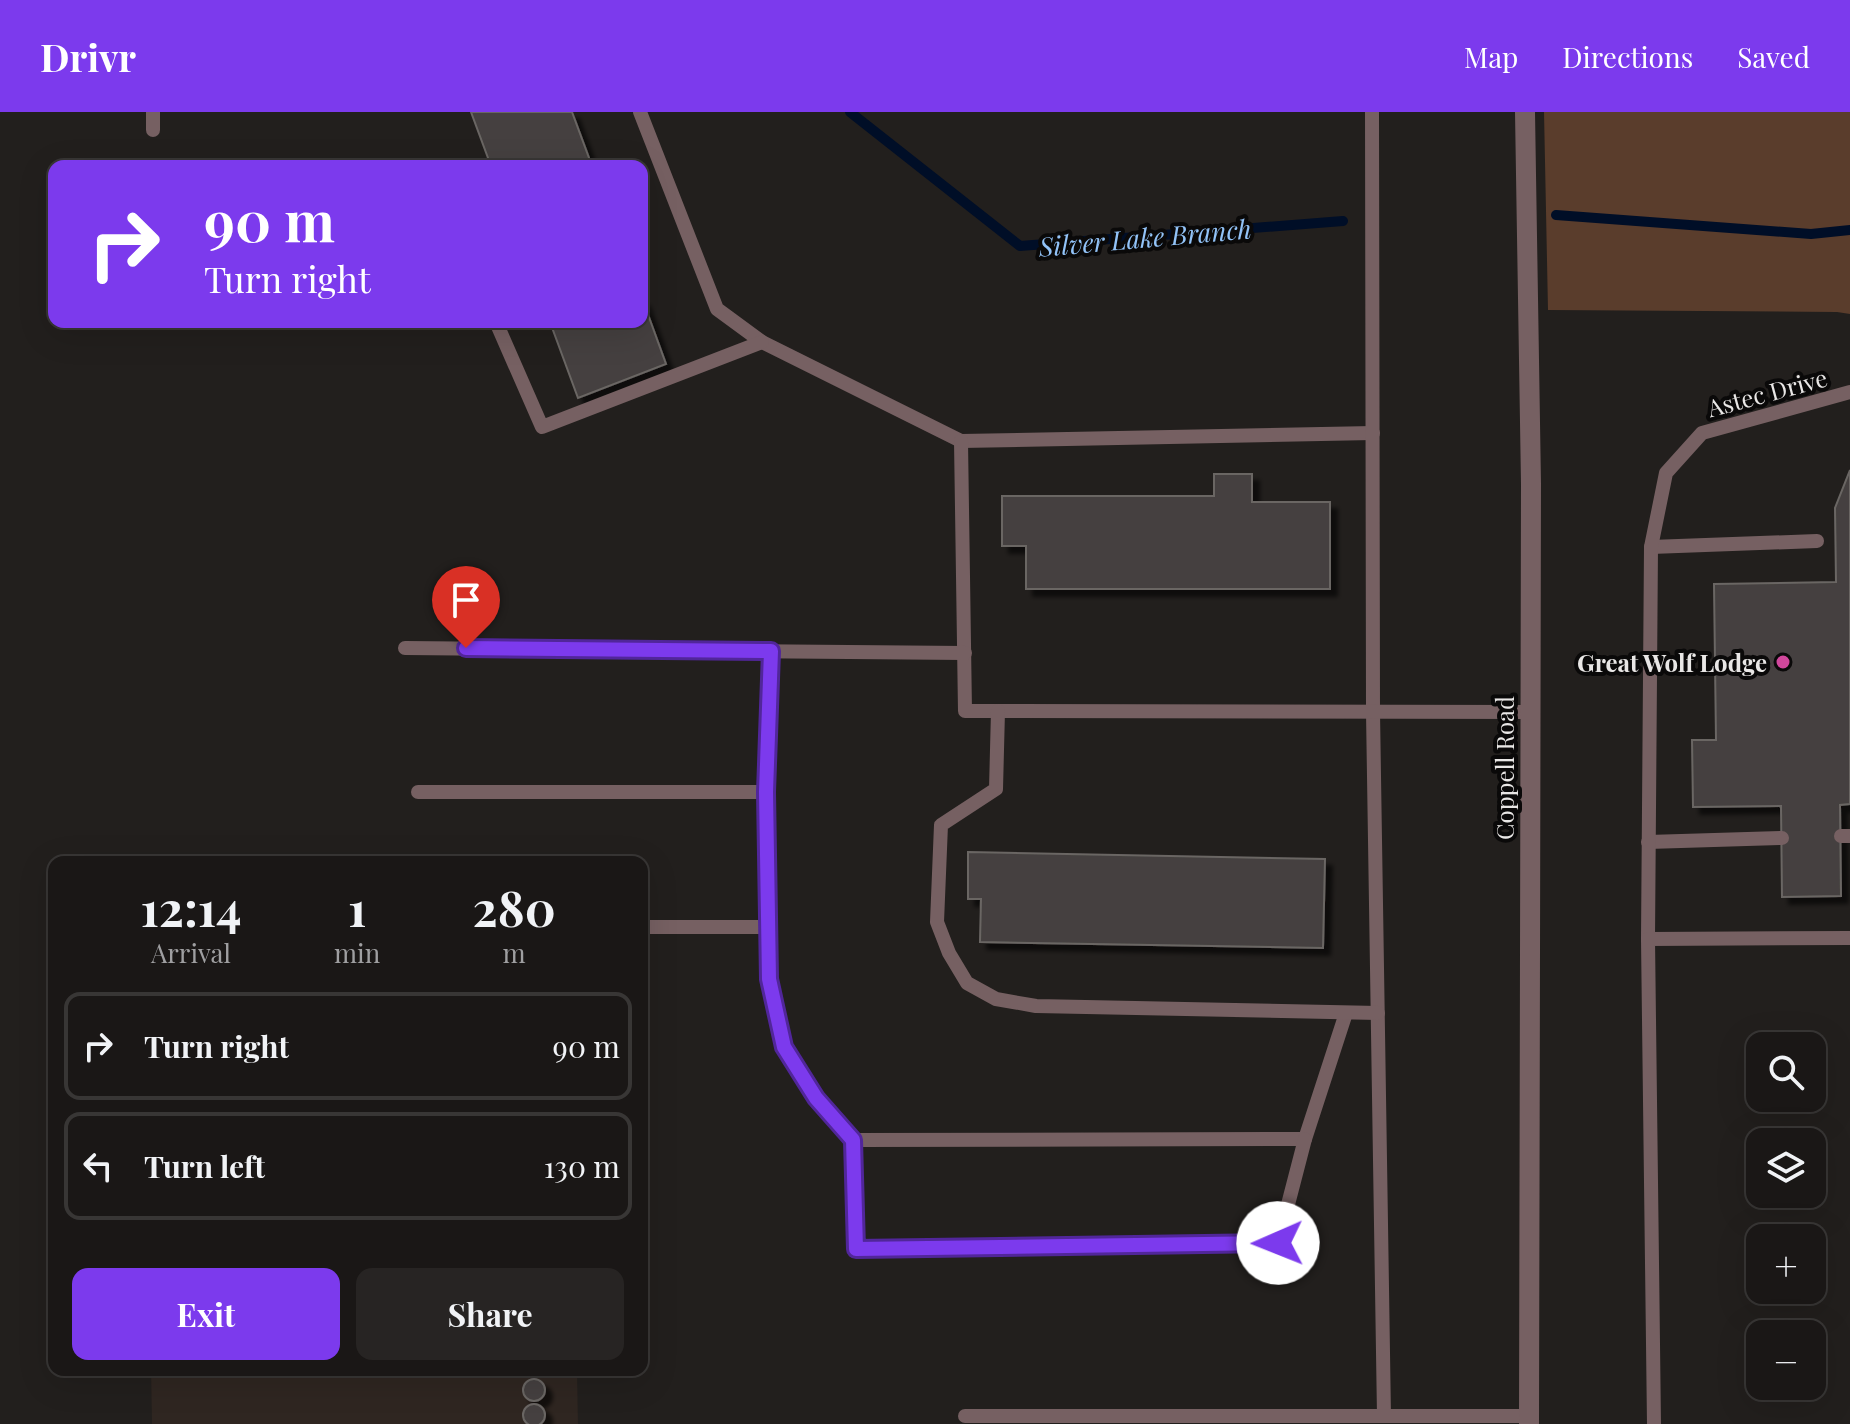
<!DOCTYPE html>
<html lang="en">
<head>
<meta charset="utf-8">
<style>
	:root { --surface:#1a1716; --page:#272423; --text:#f1f3f6; --muted:#9f9fa1; --line:#383635; --accent:#7c3aed }
	body { margin:0; font-family:"Playfair Display",serif; background:var(--page); color:var(--text); height:100vh; display:flex; flex-direction:column; font-size:30px; white-space:nowrap }
	* { box-sizing:border-box; margin:0 }
	p { font-size:26px; color:var(--muted) }
	.icon { flex:none; width:44px; height:44px; fill:none; stroke:currentColor; stroke-width:2; stroke-linecap:round; stroke-linejoin:round }
	.map { position:relative; flex:1; overflow:hidden }
	.side { position:absolute; left:48px; top:744px; width:600px; height:520px; display:flex; flex-direction:column; background:var(--surface); border-radius:16px; box-shadow:0 8px 32px #0002,0 0 0 2px var(--line) }
	.side>* { flex:none }
	.top-card { position:absolute; left:48px; top:48px; width:600px; height:168px; border-radius:16px; box-shadow:0 8px 32px #0002,0 0 0 2px var(--line); background:#7c3aed; color:#fff; overflow:hidden }
	.controls { position:absolute; left:1746px; top:920px; display:grid; gap:16px }
	.controls a { display:grid; place-items:center; width:80px; height:80px; border-radius:16px; background:var(--surface); box-shadow:0 8px 32px #0002,0 0 0 2px var(--line); font-size:40px }
	.pin { position:absolute; display:grid; place-items:center; width:68px; height:68px; color:#fff; margin:-82px -34px; border-radius:50% 50% 50% 0; rotate:-45deg; box-shadow:0 0 8px #0007 }
	.pin .icon { rotate:45deg }
	.me { position:absolute; width:88px; margin:-44px; rotate:269deg; stroke-linejoin:round; filter:drop-shadow(0 0 6px #0008) }
	.turn { display:flex; align-items:center; gap:28px; height:168px; padding:0 24px; font-size:36px }
	.turn .icon { width:104px; height:104px; stroke-width:2.5 }
	.turn b { display:block; font-size:56px; line-height:68px }
	.eta { display:flex; justify-content:space-evenly; align-items:center; height:136px; text-align:center }
	.eta b { font-size:48px; font-weight:700; line-height:56px }
	.cta { display:flex; gap:16px; margin-top:auto; padding:16px 24px }
	.cta a { flex:1; height:92px; border-radius:16px; background:var(--accent); color:#fff; font-size:32px; font-weight:700; line-height:92px; text-align:center }
	.cta a+a { background:var(--page); color:var(--text) }
	ul { padding:0; list-style:none }
	li { display:flex; align-items:center; gap:24px; height:108px; margin:0 16px 12px; padding:0 8px; border:4px solid var(--line); border-radius:16px }
	li div { flex:1 }
	li b { display:block; font-size:30px }
	li em { font-style:normal }
	header { display:flex; align-items:center; gap:48px; box-sizing:border-box; height:112px; padding:0 40px; background:var(--accent); color:#fff }
	header strong { font-size:38px }
	nav { display:flex; gap:44px; margin-inline-start:auto; font-size:28px }
	.map>svg:first-child { display:block }
</style>
</head>
<body>
<header>
<strong>Drivr</strong>
<nav><a>Map</a><a>Directions</a><a>Saved</a></nav>
</header>
<div class="map">
<svg width="1850" height="1312" viewBox="0 0 1850 1312">
	<defs>
		<filter id="shadow"><feDropShadow dx="7" dy="7" stdDeviation="2" flood-color="#0009"/></filter>
	</defs>
	<rect width="100%" height="100%" fill="#221f1d"/>
	<path fill="#2f2621" d="M151,1258H577L578,1312H152Z"/>
	<path fill="#5a3d2c" d="M1544,0H1850V202L1837,200L1548,198Z"/>
	<g fill="none" stroke-linecap="round" stroke-linejoin="round">
		<g stroke="#000e27" stroke-width="10">
			<path d="M850,0L1020,134L1343,109"/>
			<path d="M1556,103L1811,122L1850,118"/>
		</g>
	</g>
	<g fill="#44413f" stroke="#6a6664" stroke-width="2" filter="url(#shadow)">
		<path d="M471,0H572L592,54H491Z"/>
		<path d="M642,186L666,252L578,286L550,210H642Z"/>
		<path d="M1850,358V692L1840,693L1841,784L1782,785L1781,694L1693,695L1692,628H1716L1714,472L1836,470L1835,396Z"/>
		<path d="M1214,362H1252V390H1330V477H1026V434H1002V384H1214Z"/>
		<path d="M968,740L1325,747L1323,836L980,830L981,787H968Z"/>
		<circle cx="534" cy="1278" r="11"/>
		<circle cx="534" cy="1303" r="11"/>
	</g>
	<g fill="none" stroke-linecap="round" stroke-linejoin="round">
		<g stroke="#766062" stroke-width="14">
			<path d="M153,0V18"/>
			<path d="M640,0L717,197L762,230L961,329L1373,321"/>
			<path d="M1372,0L1373,600L1384,1304"/>
			<path d="M496,210L542,315L762,230"/>
			<path d="M961,329L965,599L1531,600"/>
			<path d="M1651,435L1817,429"/>
			<path d="M405,536L965,541"/>
			<path d="M771,539L766,680L769,867L784,935L816,986L853,1028L1305,1027L1346,901"/>
			<path d="M998,599L996,677L941,713L937,810L949,841L967,871L996,887L1036,894L1378,901"/>
			<path d="M418,680H766"/>
			<path d="M1841,724H1850"/>
			<path d="M1648,730L1782,726"/>
			<path d="M642,815H768"/>
			<path d="M1648,827L1651,435L1666,361L1702,321L1850,280"/>
			<path d="M853,1028L856,1137L1278,1131L1305,1027"/>
			<path d="M965,1304H1529"/>
			<path d="M1654,1312L1648,827L1850,826"/>
		</g>
		<path stroke="#766062" stroke-width="20" d="M1525,0L1531,372L1529,1312"/>
	</g>
	<g fill="none" stroke-linecap="round" stroke-linejoin="round">
		<defs>
			<path id="route" d="M466,536L771,539L766,680L769,867L784,935L816,986L853,1028L856,1137L1278,1131"/>
		</defs>
		<use href="#route" stroke="#51269a" stroke-width="20"/>
		<use href="#route" stroke="#7c3aed" stroke-width="14"/>
	</g>
	<circle fill="#d1479c" stroke="#0a0909" stroke-width="3" cx="1783" cy="550" r="8"/>
	<g text-anchor="middle" dominant-baseline="central" stroke-width="8" stroke-linejoin="round" paint-order="stroke">
		<g font-size="24" fill="#e9e7e6" stroke="#0a0909">
			<text transform="translate(1767 280) rotate(-15)">Astec Drive</text>
			<text transform="translate(1504 656) rotate(-90)">Coppell Road</text>
		</g>
		<g font-size="24" font-weight="bold" fill="#e9e7e6" stroke="#0a0909" text-anchor="end">
			<text x="1767" y="550">Great Wolf Lodge</text>
		</g>
		<g font-size="26" font-style="italic" fill="#92c3f8" stroke="#0a0909">
			<text transform="translate(1145 125) rotate(-5)">Silver Lake Branch</text>
		</g>
	</g>
</svg>
<div class="controls">
<a><svg class="icon" aria-label="search" viewBox="0 0 24 24"><circle cx="10" cy="10" r="6"/><path d="M15 15l6 6"/></svg></a>
<a><svg class="icon" aria-label="layers" viewBox="0 0 24 24"><path d="M12 4l9 5-9 5-9-5zM3 14l9 5 9-5"/></svg></a>
<a>+</a>
<a>−</a>
</div>
<div class="pin" style="left:466px;top:536px;background:#d93025"><svg class="icon" aria-label="arrive" viewBox="0 0 24 24"><path d="M6 21V4h12l-3 4 3 4H6"/></svg></div>
<svg class="me" style="left:1278px;top:1131px" viewBox="-20 -20 40 40"><circle r="19" fill="#fff"/><path d="M0-13L10 11 0 6-10 11z" fill="#7c3aed"/></svg>
<div class="top-card">
<div class="turn"><svg class="icon" aria-label="right" viewBox="0 0 24 24"><path d="M7 20v-9h11M14 6l5 5-5 5"/></svg><div><b>90 m</b>Turn right</div></div>
</div>
<section class="side">
<div class="eta">
<div><b>12:14</b><p>Arrival</p></div>
<div><b>1</b><p>min</p></div>
<div><b>280</b><p>m</p></div>
</div>
<ul>
<li><svg class="icon" aria-label="right" viewBox="0 0 24 24"><path d="M7 20v-9h11M14 6l5 5-5 5"/></svg><div><b>Turn right</b></div><em>90 m</em></li>
<li><svg class="icon" aria-label="left" viewBox="0 0 24 24"><path d="M17 20v-9H6M10 6l-5 5 5 5"/></svg><div><b>Turn left</b></div><em>130 m</em></li>
</ul>
<div class="cta"><a>Exit</a><a>Share</a></div>
</section>
</div>
</body>
</html>
